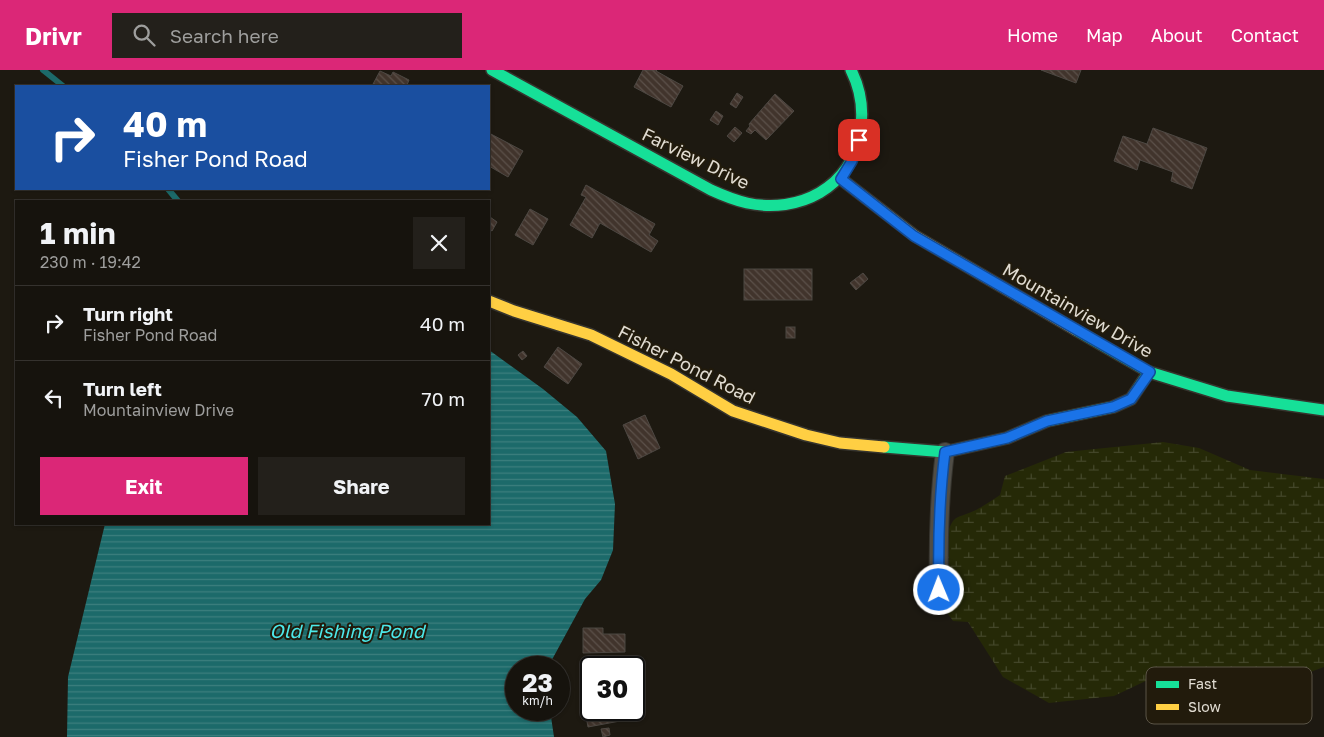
<!DOCTYPE html>
<html lang="en">
<head>
<meta charset="utf-8">
<style>
	:root { --surface:#16130d; --page:#23201b; --text:#f1f3f6; --muted:#9e9e9d; --line:#35322e; --accent:#db2777 }
	body { margin:0; font-family:"Golos Text",sans-serif; background:var(--page); color:var(--text); height:100vh; display:flex; flex-direction:column; font-size:19px; white-space:nowrap }
	* { box-sizing:border-box; margin:0 }
	p { font-size:16px; color:var(--muted) }
	.icon { flex:none; width:28px; height:28px; fill:none; stroke:currentColor; stroke-width:2; stroke-linecap:round; stroke-linejoin:round }
	.map { position:relative; flex:1; overflow:hidden }
	.sheet { position:absolute; left:15px; top:130px; width:475px; height:325px; display:flex; flex-direction:column; background:var(--surface); border-radius:0px; box-shadow:0 1px 4px #0004,0 0 0 1px var(--line) }
	.sheet>* { flex:none }
	.top-card { position:absolute; left:15px; top:15px; width:475px; height:105px; border-radius:0px; box-shadow:0 1px 4px #0004,0 0 0 1px var(--line); background:#1a4fa0; color:#fff; overflow:hidden }
	.speed { position:absolute; left:505px; top:586px; display:flex; gap:10px; font-size:25px; font-weight:700; text-align:center }
	.speed>* { display:grid; place-content:center; width:65px; height:65px; border-radius:50%; background:var(--surface); box-shadow:0 1px 4px #0004,0 0 0 1px var(--line); line-height:1 }
	.speed small { font-size:12px; font-weight:400 }
	.speed .limit { border:2px solid #111; border-radius:8px; background:#fff; color:#111 }
	.pin { position:absolute; display:grid; place-items:center; width:42px; height:42px; color:#fff; margin:-21px; border-radius:10px; box-shadow:0 2px 8px #0006 }
	.me { position:absolute; width:55px; margin:-28px; rotate:359deg; stroke-linejoin:round; filter:drop-shadow(0 0 4px #0008) }
	.turn { display:flex; align-items:center; gap:18px; height:105px; padding:0 25px; font-size:22px }
	.turn .icon { width:65px; height:65px; stroke-width:2.5 }
	.turn b { display:block; font-size:35px; line-height:42px }
	.round { display:grid; place-items:center; flex:none; width:52px; height:52px; border-radius:0px; background:var(--page) }
	.head { display:flex; align-items:center; justify-content:space-between; height:85px; padding:0 25px }
	h1 { font-size:30px; font-weight:700; line-height:38px }
	.action { display:flex; gap:10px; margin-top:auto; padding:10px 25px }
	.action a { flex:1; height:58px; border-radius:0px; background:var(--accent); color:#fff; font-size:20px; font-weight:700; line-height:58px; text-align:center }
	.action a+a { background:var(--page); color:var(--text) }
	ul { padding:0; list-style:none }
	li { display:flex; align-items:center; gap:15px; height:75px; padding:0 25px; border-top:1px solid var(--line) }
	li div { flex:1 }
	li b { display:block; font-size:19px }
	li em { font-style:normal }
	header { display:flex; align-items:center; gap:30px; box-sizing:border-box; height:70px; padding:0 25px; background:var(--accent); color:#fff }
	header strong { font-size:24px }
	nav { display:flex; gap:28px; margin-inline-start:auto; font-size:18px }
	.search { width:350px; height:45px; background:var(--page); display:flex; align-items:center; gap:12px; box-sizing:border-box; padding:0 18px; border-radius:0px; color:var(--muted); font-size:19px }
	.map>svg:first-child { display:block }
</style>
</head>
<body>
<header>
<strong>Drivr</strong>
<div class="search"><svg class="icon" aria-label="search" viewBox="0 0 24 24"><circle cx="10" cy="10" r="6"/><path d="M15 15l6 6"/></svg>Search here</div>
<nav><a>Home</a><a>Map</a><a>About</a><a>Contact</a></nav>
</header>
<div class="map">
<svg width="1324" height="667" viewBox="0 0 1324 667">
	<defs>
		<pattern id="wetland-marsh" width="20" height="14" patternUnits="userSpaceOnUse" patternTransform="scale(1.25)"><rect width="20" height="14" fill="#252907"/><path d="M1 5h8M5 5V1M11 12h8M15 12V8" fill="none" stroke="#44472a"/></pattern>
		<pattern id="water-rules" width="6" height="5" patternUnits="userSpaceOnUse" patternTransform="scale(1.25)"><rect width="6" height="5" fill="#1c6a6a"/><path d="M0 2.5h6" fill="none" stroke="#3d7f7e"/></pattern>
		<pattern id="building-back-hatch" width="6" height="6" patternUnits="userSpaceOnUse" patternTransform="scale(1.25)"><rect width="6" height="6" fill="#41342c"/><path d="M-1 5l2 2M0 0l6 6M5-1l2 2" fill="none" stroke="#5c514a"/></pattern>
	</defs>
	<rect width="100%" height="100%" fill="#1d1911"/>
	<path fill="url(#wetland-marsh)" d="M1163,372L1199,378L1250,400L1324,409V597L1262,620L1211,613L1152,608L1114,626L1049,633L1003,607L968,552L953,551C951,548 948,545 947,542C939,525 942,466 953,451C956,447 961,446 966,444C979,440 989,432 1000,425L1005,406L1066,382Z"/>
	<path fill="url(#water-rules)" d="M489,280L543,319L577,347L606,381L615,434L613,480L601,510L585,529L548,597L516,598V640H550L554,667H67L68,607L105,454H489Z"/>
	<g fill="none" stroke-linecap="round" stroke-linejoin="round">
		<g stroke="#1c6a6a" stroke-width="6">
			<path d="M43,0L63,16"/>
			<path d="M168,119L178,131"/>
		</g>
	</g>
	<g fill="url(#building-back-hatch)" stroke="#4d4843">
		<path d="M643,0H657L656,1L683,16L671,37L634,17Z"/>
		<path d="M1041,0H1081L1076,13Z"/>
		<path d="M380,1L391,6L393,2L409,10L407,15L410,16H372Z"/>
		<path d="M737,23L743,27L736,38L730,34Z"/>
		<path d="M775,24L794,41L766,70L755,60L751,64L746,61L750,56L749,54Z"/>
		<path d="M716,41L723,46L718,55L710,50Z"/>
		<path d="M735,57L742,63L734,72L727,66Z"/>
		<path d="M1153,58L1207,78L1192,119L1171,111L1173,102L1140,90L1137,100L1114,91L1123,66L1147,74Z"/>
		<path d="M489,63L523,81L508,107L489,96Z"/>
		<path d="M586,115L655,154L649,165L658,171L651,182L600,153L592,168L570,155L586,127L581,125Z"/>
		<path d="M530,139L548,149L533,175L515,165Z"/>
		<path d="M490,147L497,152L492,161L489,159Z"/>
		<rect x="744" y="199" width="68" height="31"/>
		<path d="M863,203L868,209L856,220L850,213Z"/>
		<rect x="786" y="257" width="9" height="11"/>
		<path d="M558,277L582,294L568,314L544,297Z"/>
		<path d="M523,281L527,286L522,290L518,285Z"/>
		<path d="M645,345L660,378L638,389L623,355Z"/>
		<path d="M583,558H603V564H625V582L583,583Z"/>
		<path d="M591,634V640H618L620,651L588,657L584,635Z"/>
		<path d="M609,658L610,665L603,667L601,659Z"/>
	</g>
	<g fill="none" stroke-linecap="round" stroke-linejoin="round">
		<defs>
			<path id="street" d="M939,519C938,473 939,428 945,382"/>
			<g id="fast">
				<path d="M492,0L711,120C722,125 734,130 747,133C799,144 851,118 860,63C864,41 861,20 851,0"/>
				<path d="M1076,260L1149,302L1227,326L1324,340"/>
				<path d="M884,377L945,382L1007,368L1047,351L1113,337L1131,329L1149,302"/>
			</g>
			<g id="slow">
				<path d="M841,109L915,166L1076,260"/>
				<path d="M489,231L514,241L591,265L671,304L733,341L806,365L840,373L884,377"/>
			</g>
		</defs>
		<use href="#street" stroke="#36342e" stroke-width="20"/>
		<use href="#fast" stroke="#36342e" stroke-width="14"/>
		<use href="#slow" stroke="#36342e" stroke-width="14"/>
		<use href="#street" stroke="#504d46" stroke-width="18"/>
		<use href="#fast" stroke="#16e098" stroke-width="11"/>
		<use href="#slow" stroke="#ffcf43" stroke-width="11"/>
	</g>
	<g fill="none" stroke-linecap="round" stroke-linejoin="round">
		<defs>
			<path id="route" d="M859,70L852,91L841,109L914,166L1150,302L1131,329L1113,337L1047,351L1007,368L945,382C939,428 938,473 939,520"/>
		</defs>
		<use href="#route" stroke="#114b97" stroke-width="12"/>
		<use href="#route" stroke="#1a73e8" stroke-width="9"/>
	</g>
	<g text-anchor="middle" dominant-baseline="central" stroke-width="4" stroke-linejoin="round" paint-order="stroke">
		<g font-size="18" fill="#e1dcd2" stroke="#221b0c">
			<text transform="translate(696 88) rotate(26)">Farview Drive</text>
			<text transform="translate(1078 240) rotate(30)">Mountainview Drive</text>
			<text transform="translate(687 294) rotate(27)">Fisher Pond Road</text>
		</g>
		<g font-size="19" font-style="italic" fill="#4ce8e9" stroke="#221b0c">
			<text x="347" y="560">Old Fishing Pond</text>
		</g>
	</g>
	<rect x="1146" y="597" width="166" height="57" rx="8" fill="#221b0c" stroke="#5b5547" stroke-width="1"/>
	<rect x="1156" y="611" width="23" height="7" fill="#16e098"/>
	<rect x="1156" y="634" width="23" height="6" fill="#ffcf43"/>
	<g font-size="14" fill="#e1dcd2">
		<text x="1188" y="619">Fast</text>
		<text x="1188" y="642">Slow</text>
	</g>
</svg>
<div class="speed"><div>23<small>km/h</small></div><div class="limit">30</div></div>
<div class="pin" style="left:859px;top:70px;background:#d93025"><svg class="icon" aria-label="arrive" viewBox="0 0 24 24"><path d="M6 21V4h12l-3 4 3 4H6"/></svg></div>
<svg class="me" style="left:939px;top:520px" viewBox="-20 -20 40 40"><circle r="17" fill="#1a73e8" stroke="#fff" stroke-width="3"/><path d="M0-11L8 9 0 5-8 9z" fill="#fff"/></svg>
<div class="top-card">
<div class="turn"><svg class="icon" aria-label="right" viewBox="0 0 24 24"><path d="M7 20v-9h11M14 6l5 5-5 5"/></svg><div><b>40 m</b>Fisher Pond Road</div></div>
</div>
<section class="sheet">
<div class="head"><div><h1>1 min</h1><p>230 m · 19:42</p></div><a class="round"><svg class="icon" aria-label="close" viewBox="0 0 24 24"><path d="M6 6l12 12M18 6L6 18"/></svg></a></div>
<ul>
<li><svg class="icon" aria-label="right" viewBox="0 0 24 24"><path d="M7 20v-9h11M14 6l5 5-5 5"/></svg><div><b>Turn right</b><p>Fisher Pond Road</p></div><em>40 m</em></li>
<li><svg class="icon" aria-label="left" viewBox="0 0 24 24"><path d="M17 20v-9H6M10 6l-5 5 5 5"/></svg><div><b>Turn left</b><p>Mountainview Drive</p></div><em>70 m</em></li>
</ul>
<div class="action"><a>Exit</a><a>Share</a></div>
</section>
</div>
</body>
</html>
